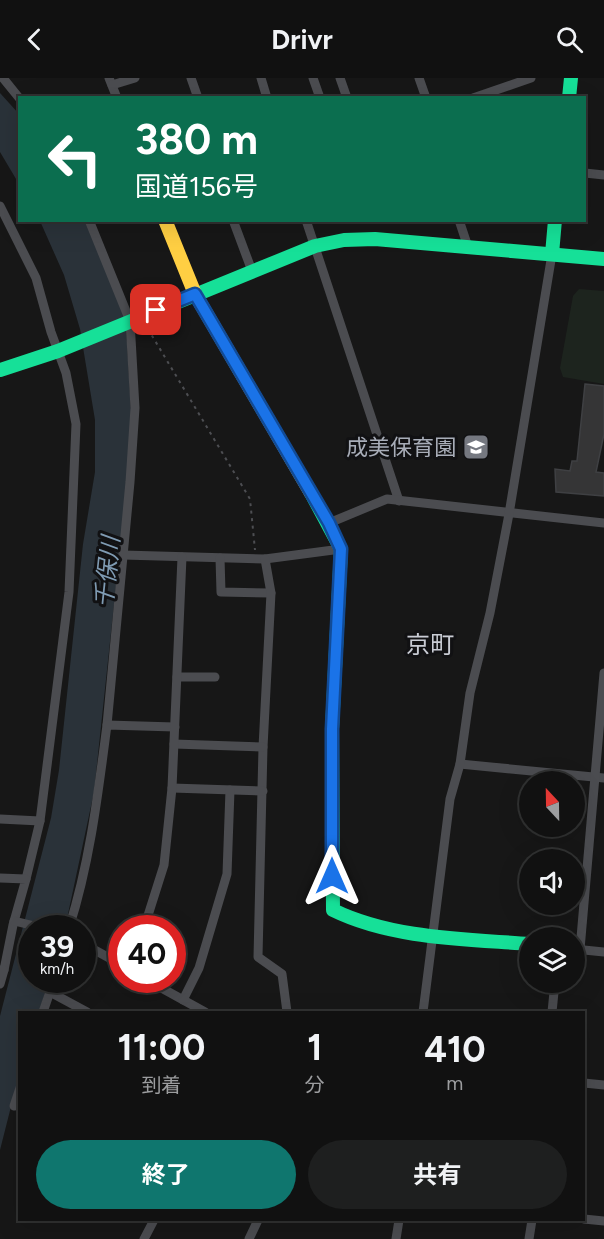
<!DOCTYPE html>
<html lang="ja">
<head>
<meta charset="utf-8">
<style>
	:root { --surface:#111; --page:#1e1f1f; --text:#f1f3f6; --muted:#9c9d9f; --line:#303131; --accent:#0f766e }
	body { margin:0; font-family:Figtree,"Noto Sans JP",sans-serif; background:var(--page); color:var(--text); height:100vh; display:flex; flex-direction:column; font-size:22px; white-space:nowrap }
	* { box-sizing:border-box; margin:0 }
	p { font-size:20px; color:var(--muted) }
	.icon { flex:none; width:33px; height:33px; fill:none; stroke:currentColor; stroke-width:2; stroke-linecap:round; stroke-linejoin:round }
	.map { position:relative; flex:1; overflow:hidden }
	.panel { position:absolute; left:18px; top:933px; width:567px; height:210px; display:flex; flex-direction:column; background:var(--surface); border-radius:0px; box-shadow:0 6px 24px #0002,0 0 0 2px var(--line) }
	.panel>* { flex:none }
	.guide { position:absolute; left:18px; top:18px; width:568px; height:126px; border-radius:0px; box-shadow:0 6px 24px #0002,0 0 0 2px var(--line); background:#0b6e4f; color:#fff; overflow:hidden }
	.needle { width:39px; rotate:338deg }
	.tools { position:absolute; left:519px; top:693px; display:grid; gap:12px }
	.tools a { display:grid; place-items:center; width:66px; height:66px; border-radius:50%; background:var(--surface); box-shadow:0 6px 24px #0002,0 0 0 2px var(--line); font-size:30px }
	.speed { position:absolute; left:18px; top:837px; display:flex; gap:12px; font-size:30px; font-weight:700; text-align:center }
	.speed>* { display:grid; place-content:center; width:78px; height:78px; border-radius:50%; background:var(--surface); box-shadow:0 6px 24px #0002,0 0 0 2px var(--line); line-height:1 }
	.speed small { font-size:15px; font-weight:400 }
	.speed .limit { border:9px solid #d22; background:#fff; color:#111 }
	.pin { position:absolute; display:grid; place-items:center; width:51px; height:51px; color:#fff; margin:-26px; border-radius:12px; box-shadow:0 3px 9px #0006 }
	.me { position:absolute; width:66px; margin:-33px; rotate:0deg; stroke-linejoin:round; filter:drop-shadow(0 0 4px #0008) }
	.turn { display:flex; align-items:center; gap:21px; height:126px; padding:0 18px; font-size:27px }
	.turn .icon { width:78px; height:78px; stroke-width:2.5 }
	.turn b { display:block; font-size:42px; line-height:51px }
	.eta { display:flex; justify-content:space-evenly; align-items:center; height:102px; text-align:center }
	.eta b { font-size:36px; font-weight:700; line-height:42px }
	.action { display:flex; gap:12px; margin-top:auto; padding:12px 18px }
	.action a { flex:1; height:69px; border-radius:36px; background:var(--accent); color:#fff; font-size:24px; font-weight:700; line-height:69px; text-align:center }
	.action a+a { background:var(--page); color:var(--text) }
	header { display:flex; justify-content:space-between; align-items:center; height:78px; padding:0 18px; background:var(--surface); font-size:27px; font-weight:700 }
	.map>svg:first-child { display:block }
</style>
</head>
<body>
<header><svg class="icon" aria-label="back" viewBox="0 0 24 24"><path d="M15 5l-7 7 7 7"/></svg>Drivr<svg class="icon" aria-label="search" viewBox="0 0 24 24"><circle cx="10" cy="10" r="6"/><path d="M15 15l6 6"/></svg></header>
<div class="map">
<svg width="604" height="1161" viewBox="0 0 604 1161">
	<rect width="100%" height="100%" fill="#171717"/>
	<path fill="#1d241e" d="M579,211L604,213V306L563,299L560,290L573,218Z"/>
	<g fill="#2a3239">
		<path d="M0,15L19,36V106L0,74Z"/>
		<path d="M40,143H86L125,231L131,333L128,395L94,714L65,850H32V902H49L39,934H20L19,997L0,1072V938L51,740L59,692L83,466L95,394V342L80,251L64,197Z"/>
	</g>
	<path fill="#353536" stroke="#3f4043" stroke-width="1.5" d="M585,306L604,308V356L596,394L604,395V418L556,414L555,391L570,393L572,383H577Z"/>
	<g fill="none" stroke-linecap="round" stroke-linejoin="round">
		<path stroke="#4d4e52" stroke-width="2" stroke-dasharray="3 4.5" stroke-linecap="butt" d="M148,251L250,421L255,472"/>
		<g stroke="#4b4c50" stroke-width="9">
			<path d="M3,0L20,21"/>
			<path d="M109,0L117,20"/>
			<path d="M191,0L198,20"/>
			<path d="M261,0L267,20"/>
			<path d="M313,0L320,20"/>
			<path d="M340,0L347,20"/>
			<path d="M419,0L426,20"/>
			<path d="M112,7L135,0"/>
			<path d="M473,20L531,0"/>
			<path d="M585,95L604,97"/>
			<path d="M0,128L36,200L51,254L66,295L76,346L69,514L40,743"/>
			<path d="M89,142L130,243L135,330L130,404L107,647"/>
			<path d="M233,142L252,193"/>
			<path d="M306,142L399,423"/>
			<path d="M459,142L468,169"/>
			<path d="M329,445L387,421L604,445"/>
			<path d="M123,477L265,481L341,471"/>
			<path d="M220,480L221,514L271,515"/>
			<path d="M265,481L271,515L263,669L258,879L282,896L287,934"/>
			<path d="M177,599H215"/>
			<path d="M174,666L263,669"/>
			<path d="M460,686L604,700"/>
			<path d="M172,710L263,713"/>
			<path d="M0,741L40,743L26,801"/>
			<path d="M0,800L26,801L13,847L4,892"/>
			<path d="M14,843L43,850"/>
			<path d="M69,850C90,784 98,716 107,647L175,649"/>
			<path d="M144,850L164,787L172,710L182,479"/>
			<path d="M82,865L122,887"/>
			<path d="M574,871L604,874"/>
			<path d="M580,871L604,595"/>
			<path d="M147,902L205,934"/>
			<path d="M0,906L4,892H0"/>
			<path d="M50,914L87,934"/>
			<path d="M183,922L199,890L227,796L230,712"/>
			<path d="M43,934L54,902"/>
			<path d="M423,934L450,721L460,686L470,615L490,535L509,436L552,176"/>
			<path d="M552,934L555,904"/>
			<path d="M584,1005L604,1007"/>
			<path d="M20,1010L14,1028L20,1027"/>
			<path d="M584,1141L604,1143"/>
			<path d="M144,1161L154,1142"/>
			<path d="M249,1161L258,1142"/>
			<path d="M396,1161L399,1142"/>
			<path d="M529,1161L532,1142"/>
		</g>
		<g stroke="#16e098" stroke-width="14">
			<path d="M569,20L571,0"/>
			<path d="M552,176L555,142"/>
			<path d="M0,292L58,273L315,168L344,162L375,161L604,181"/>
			<path d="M311,415L341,471L332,651L333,832C392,861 466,861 530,866"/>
		</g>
		<path stroke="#ffcf43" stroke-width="14" d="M165,142L195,216L311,415"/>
	</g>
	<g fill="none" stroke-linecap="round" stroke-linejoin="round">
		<defs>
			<path id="route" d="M156,232L195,216L329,445L341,471L332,651V798"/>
		</defs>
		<use href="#route" stroke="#114b97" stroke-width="15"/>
		<use href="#route" stroke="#1a73e8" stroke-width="10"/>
	</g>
	<defs>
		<symbol id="school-square" viewBox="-11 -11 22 22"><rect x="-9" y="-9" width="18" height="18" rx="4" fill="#757880" stroke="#111113"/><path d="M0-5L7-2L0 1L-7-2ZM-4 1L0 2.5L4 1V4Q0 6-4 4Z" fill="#fff"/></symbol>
	</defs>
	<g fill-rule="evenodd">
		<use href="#school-square" x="461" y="354" width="30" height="30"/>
	</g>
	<g text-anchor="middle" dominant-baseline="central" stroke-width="6" stroke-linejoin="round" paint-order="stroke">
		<g font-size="22" fill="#a8adb8" stroke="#111113" text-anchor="end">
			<text x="456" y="369">成美保育園</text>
		</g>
		<g font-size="24" font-style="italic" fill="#7f9bb3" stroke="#111113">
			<text transform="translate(107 494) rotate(-84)">千保川</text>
		</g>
		<g font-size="24" fill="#c9ccd4" stroke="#111113">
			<text x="430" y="566">京町</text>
		</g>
	</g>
</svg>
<div class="tools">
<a><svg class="needle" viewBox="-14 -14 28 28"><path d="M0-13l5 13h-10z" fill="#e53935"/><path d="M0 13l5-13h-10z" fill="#9c9d9f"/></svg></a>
<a><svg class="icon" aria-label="sound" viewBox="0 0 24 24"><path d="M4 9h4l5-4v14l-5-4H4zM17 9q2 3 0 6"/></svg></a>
<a><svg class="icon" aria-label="layers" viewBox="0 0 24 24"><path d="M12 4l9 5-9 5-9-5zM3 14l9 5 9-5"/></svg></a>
</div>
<div class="speed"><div>39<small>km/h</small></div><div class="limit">40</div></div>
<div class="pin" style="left:156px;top:232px;background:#d93025"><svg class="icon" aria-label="arrive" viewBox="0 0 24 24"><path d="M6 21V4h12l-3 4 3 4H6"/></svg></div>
<svg class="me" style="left:332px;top:798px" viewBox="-20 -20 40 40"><path d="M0-17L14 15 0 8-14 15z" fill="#1a73e8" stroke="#fff" stroke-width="4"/></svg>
<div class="guide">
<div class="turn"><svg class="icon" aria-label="left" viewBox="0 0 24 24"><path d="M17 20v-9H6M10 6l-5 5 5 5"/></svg><div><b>380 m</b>国道156号</div></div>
</div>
<section class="panel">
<div class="eta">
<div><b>11:00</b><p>到着</p></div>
<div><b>1</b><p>分</p></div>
<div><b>410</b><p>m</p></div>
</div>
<div class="action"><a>終了</a><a>共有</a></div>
</section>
</div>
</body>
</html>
